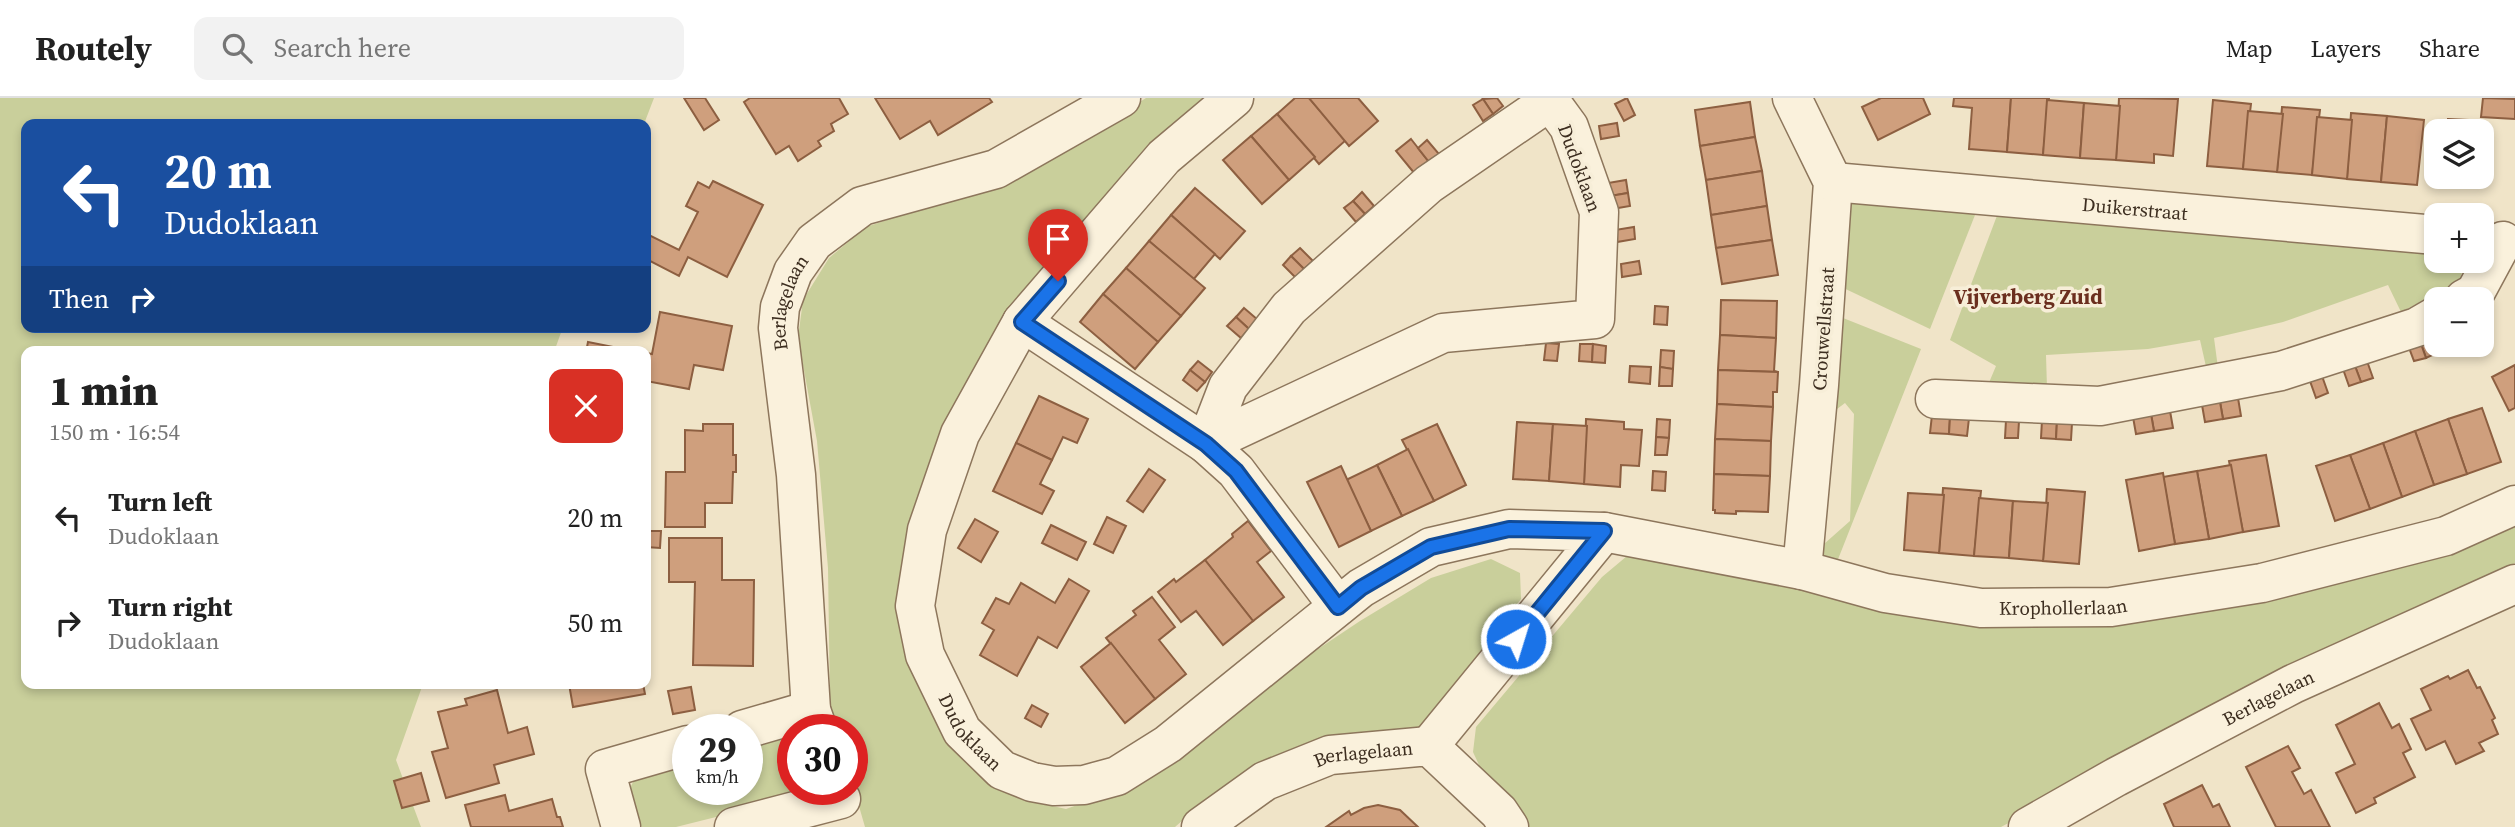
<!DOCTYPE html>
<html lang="en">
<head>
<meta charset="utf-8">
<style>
	:root { --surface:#fff; --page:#f2f2f2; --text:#222; --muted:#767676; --line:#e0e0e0 }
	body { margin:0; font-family:"Source Serif 4",serif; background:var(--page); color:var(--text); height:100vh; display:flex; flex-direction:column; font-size:26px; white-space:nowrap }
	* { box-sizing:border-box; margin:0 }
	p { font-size:23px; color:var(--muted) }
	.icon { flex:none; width:38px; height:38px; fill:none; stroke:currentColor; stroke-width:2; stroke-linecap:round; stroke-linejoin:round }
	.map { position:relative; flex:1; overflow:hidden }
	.panel { position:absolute; left:21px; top:248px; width:630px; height:343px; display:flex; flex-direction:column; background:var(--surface); border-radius:14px; box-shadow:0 4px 10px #0003 }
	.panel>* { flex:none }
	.banner { position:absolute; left:21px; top:21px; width:630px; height:214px; border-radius:14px; box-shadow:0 4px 10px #0003; background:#1a4fa0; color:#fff; overflow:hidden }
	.fabs { position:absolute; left:2424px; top:21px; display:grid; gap:14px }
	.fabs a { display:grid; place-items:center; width:70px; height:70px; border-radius:14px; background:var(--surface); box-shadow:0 4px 10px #0003; font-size:35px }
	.speed { position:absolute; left:672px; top:616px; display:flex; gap:14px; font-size:35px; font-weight:700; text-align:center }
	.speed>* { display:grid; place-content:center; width:91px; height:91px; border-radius:50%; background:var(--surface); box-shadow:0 4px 10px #0003; line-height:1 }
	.speed small { font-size:18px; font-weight:400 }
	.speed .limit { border:10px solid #d22; background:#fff; color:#111 }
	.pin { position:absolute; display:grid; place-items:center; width:60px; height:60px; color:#fff; margin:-72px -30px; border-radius:50% 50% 50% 0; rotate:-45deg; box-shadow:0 0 7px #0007 }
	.pin .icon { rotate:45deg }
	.me { position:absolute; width:77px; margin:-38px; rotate:39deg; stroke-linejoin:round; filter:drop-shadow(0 0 5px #0008) }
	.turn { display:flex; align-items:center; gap:24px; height:147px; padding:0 28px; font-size:32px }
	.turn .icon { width:91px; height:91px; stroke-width:2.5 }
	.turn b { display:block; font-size:49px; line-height:60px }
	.then { display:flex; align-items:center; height:66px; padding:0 28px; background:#0003; gap:14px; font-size:26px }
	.round { display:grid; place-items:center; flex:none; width:74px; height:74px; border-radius:14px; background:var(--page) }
	.summary { display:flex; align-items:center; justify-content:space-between; height:119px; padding:0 28px }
	h1 { font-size:42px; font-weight:800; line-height:52px }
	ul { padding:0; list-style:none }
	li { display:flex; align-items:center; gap:21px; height:105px; padding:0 28px }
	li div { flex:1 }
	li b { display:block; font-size:26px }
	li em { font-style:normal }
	header { display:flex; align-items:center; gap:42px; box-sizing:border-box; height:98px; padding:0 35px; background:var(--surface); border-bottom:2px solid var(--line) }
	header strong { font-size:33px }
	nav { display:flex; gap:38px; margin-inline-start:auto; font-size:24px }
	.search { width:490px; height:63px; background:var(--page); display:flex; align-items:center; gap:18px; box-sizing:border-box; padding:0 24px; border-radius:14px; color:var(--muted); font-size:26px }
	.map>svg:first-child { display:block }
</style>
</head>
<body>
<header>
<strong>Routely</strong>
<div class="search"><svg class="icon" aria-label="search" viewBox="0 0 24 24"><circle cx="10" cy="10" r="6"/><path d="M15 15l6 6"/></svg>Search here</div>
<nav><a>Map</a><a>Layers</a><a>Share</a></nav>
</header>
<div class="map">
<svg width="2515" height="729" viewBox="0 0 2515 729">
	<rect width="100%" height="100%" fill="#f0e4c8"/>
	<g fill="#c9cf9b">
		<path d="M0,0H654L644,26H26V229H563L554,254H26V586H423L396,662L421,729H0Z"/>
		<path d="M1146,0H1213L1014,220L904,491L968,659L1017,700L1066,711L1145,683L1209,639L1288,571L1360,523L1431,480L1491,461L1520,475L1521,501L1423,628L1409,636L1183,722L1175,729H865L852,684V632H837L830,605L828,470L817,343L798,240L803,202L829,160L866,129L917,112L1078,44Z"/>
		<path d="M1843,102L1977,112L1930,231L1835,186Z"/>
		<path d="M1998,115L2436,154V163H2459L2464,168L2459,184L2401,214L2388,187L2283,224L2214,240L2218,270L2207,273L2200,242L2148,251L2046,257L2047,290L1988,287L1996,268L1950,242Z"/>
		<path d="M1833,216L1921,251L1833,474L1823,458L1824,446L1850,423L1854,316L1845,305L1833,314Z"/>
		<path d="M2515,423V465L2362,536L2001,729H1528L1485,680L1473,654L1476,629L1602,479L1627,458L1664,459L1971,527L2068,529L2203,515L2340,485Z"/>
		<path d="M791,637L793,638V691H813L808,696L676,729H642C628,714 621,688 643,675C655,669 674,667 688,664V691H747V648Z"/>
	</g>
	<g fill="#cf9f7d" stroke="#8d5f41" stroke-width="2">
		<path d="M684,0H705L719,22L704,32Z"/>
		<path d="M750,0H839L848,16L831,26L834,33L818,43L821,48L798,63L789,48L776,56L744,4Z"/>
		<path d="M875,0H989L992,4L938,37L930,23L900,41Z"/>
		<path d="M1295,0H1309L1346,42L1319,66L1277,16Z"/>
		<path d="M1309,0H1358L1378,23L1349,48Z"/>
		<path d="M1497,0L1503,8L1493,16L1483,1Z"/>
		<path d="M1627,0L1635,17L1624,23L1615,6Z"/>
		<path d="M1881,0H1923L1930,16L1878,42L1862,9Z"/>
		<path d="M1954,0H2011L2007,54L1969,51L1972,10L1953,8Z"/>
		<path d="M2011,0H2049L2043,57L2007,54Z"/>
		<path d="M2119,0L2178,1L2173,58L2154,56V65L2116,62Z"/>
		<path d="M2483,0L2515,1V21L2481,19Z"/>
		<path d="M1483,1L1493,16L1483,23L1473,7Z"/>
		<path d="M2047,2L2084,5L2080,60L2043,57Z"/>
		<path d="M2213,2L2251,6L2243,71L2207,68Z"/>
		<path d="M1750,4L1755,39L1700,48L1695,12Z"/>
		<path d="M2084,5L2120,8L2116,62L2080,60Z"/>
		<path d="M2282,9L2320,12L2312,77L2277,74Z"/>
		<path d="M2248,13L2283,16L2277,74L2243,71Z"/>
		<path d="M2351,15L2387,18L2381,84L2347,81Z"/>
		<path d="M1277,16L1315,59L1289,82L1251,38Z"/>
		<path d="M2387,18L2424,22L2417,87L2381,84Z"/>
		<path d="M2317,19L2352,22L2347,81L2312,77Z"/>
		<path d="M2448,21L2468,22L2466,33H2447Z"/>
		<path d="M1617,25L1619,38L1601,41L1599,28Z"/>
		<path d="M1251,38L1289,82L1262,106L1223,62Z"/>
		<path d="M1755,39L1762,73L1706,82L1700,48Z"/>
		<path d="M1411,41L1429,64L1415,76L1396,53Z"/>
		<path d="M1427,42L1439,56L1429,64L1418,50Z"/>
		<path d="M1762,73L1767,108L1711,117L1706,82Z"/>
		<path d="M1626,82L1628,95L1610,98L1608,85Z"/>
		<path d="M713,83L763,107L727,179L688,159L679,178L646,161V143L649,137L679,152L698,114L686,108L698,84L709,90Z"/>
		<path d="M1195,90L1245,133L1220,161L1171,117Z"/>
		<path d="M1362,94L1374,108L1365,116L1353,103Z"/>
		<path d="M1628,95L1630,108L1612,111L1610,98Z"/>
		<path d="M1353,103L1365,116L1356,124L1344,110Z"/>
		<path d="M1767,108L1772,142L1716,150L1711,117Z"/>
		<path d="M1171,117L1215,156L1193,182L1149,143Z"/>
		<path d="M1634,129L1635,141L1617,144L1615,132Z"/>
		<path d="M1772,142L1778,177L1722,186L1716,150Z"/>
		<path d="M1149,143L1205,190L1181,218L1126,170Z"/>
		<path d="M1300,150L1313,163L1304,171L1291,158Z"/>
		<path d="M1291,158L1304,171L1296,180L1283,167Z"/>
		<path d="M1639,163L1641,176L1622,179L1621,166Z"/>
		<path d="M1126,170L1181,218L1158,244L1103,196Z"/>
		<path d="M1103,196L1158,244L1135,271L1080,224Z"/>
		<path d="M1721,202L1777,203L1776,240L1720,237Z"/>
		<path d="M1655,208L1668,209L1667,227L1654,226Z"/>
		<path d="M1244,210L1258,222L1249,231L1236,219Z"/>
		<path d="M660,214L732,228L723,272L694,267L689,291L646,283V255L652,256Z"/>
		<path d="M1236,219L1249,231L1241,240L1227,228Z"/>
		<path d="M1720,237L1776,240L1774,273L1778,274L1718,272Z"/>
		<path d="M2432,239L2437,255L2426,260L2420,243Z"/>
		<path d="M2420,243L2426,260L2414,263L2408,247Z"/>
		<path d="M588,244L638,254H586Z"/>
		<path d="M1546,245L1559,246L1557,263L1544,262Z"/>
		<path d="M1580,246H1593L1592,264L1579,263Z"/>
		<path d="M1593,246L1606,248L1605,265L1592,264Z"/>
		<path d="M1661,252L1674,253L1673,271L1660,269Z"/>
		<path d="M1198,263L1212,274L1205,284L1190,272Z"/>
		<path d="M2367,263L2373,280L2361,284L2355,268Z"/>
		<path d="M2515,267V310L2509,313L2492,279Z"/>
		<path d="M1630,268L1651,269L1650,286L1629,284Z"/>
		<path d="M2355,268L2361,284L2349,288L2343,271Z"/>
		<path d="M1660,269L1673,271L1672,288H1659Z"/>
		<path d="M1190,272L1205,284L1197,293L1183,282Z"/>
		<path d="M1718,272L1778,274L1777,294H1773V309L1717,306Z"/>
		<path d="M2322,278L2328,295L2316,300L2310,283Z"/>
		<path d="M1039,298L1088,321L1077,345L1063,339L1052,362L1016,345Z"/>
		<path d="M2238,300L2241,318L2223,321L2220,304Z"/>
		<path d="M2220,304L2223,321L2205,324L2202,307Z"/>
		<path d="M1717,306L1773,309L1771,343L1715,341Z"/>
		<path d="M2482,310L2501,364L2467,376L2448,321Z"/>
		<path d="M2170,313L2173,330L2154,333L2151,316Z"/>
		<path d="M2151,316L2154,333L2136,336L2133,319Z"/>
		<path d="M1932,317L1950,319L1949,336L1930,335Z"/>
		<path d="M1950,319L1969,320L1967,338L1949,336Z"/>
		<path d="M1586,321L1624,324V331L1642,332L1639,368L1621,367L1620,389L1584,386Z"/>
		<path d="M1657,321L1670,322L1669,340L1656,339Z"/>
		<path d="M2448,321L2467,376L2434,387L2415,333Z"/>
		<path d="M2006,322L2019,323L2018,340H2005Z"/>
		<path d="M2042,322L2057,323L2056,341L2041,340Z"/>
		<path d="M2057,323L2072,325L2071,342L2056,341Z"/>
		<path d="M1517,324L1553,326L1549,383L1513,381Z"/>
		<path d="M703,326H733V357H736V374H733L732,405H705V429H665L666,374H685V332L703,333Z"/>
		<path d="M1437,326L1466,387L1434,403L1402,342Z"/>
		<path d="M1553,326L1587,328L1584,386L1549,383Z"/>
		<path d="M2415,333L2434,387L2402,399L2383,345Z"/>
		<path d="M1656,339L1669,340L1667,357H1655Z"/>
		<path d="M1715,341L1771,343L1770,378L1714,376Z"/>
		<path d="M1016,345L1052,362L1040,386L1054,393L1042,416L993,393Z"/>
		<path d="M2383,345L2402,399L2370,411L2350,357Z"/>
		<path d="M1408,351L1434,403L1402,418L1377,367Z"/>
		<path d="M2266,357L2279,428L2243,434L2229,363Z"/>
		<path d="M2350,357L2370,411L2335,423L2316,368Z"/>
		<path d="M1377,367L1402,418L1371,433L1346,382Z"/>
		<path d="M2231,367L2243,434L2209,441L2197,373Z"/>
		<path d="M1341,368L1371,433L1339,449L1307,384Z"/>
		<path d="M1149,371L1165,382L1143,414L1127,403Z"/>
		<path d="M1653,373L1666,374L1665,393L1652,392Z"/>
		<path d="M2197,373L2209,441L2175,446L2163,379Z"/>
		<path d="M2163,375L2175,446L2139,453L2126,382Z"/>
		<path d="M1714,376L1770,378L1768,414L1736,413V416L1715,415V412H1713Z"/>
		<path d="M1943,390L1981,393L1974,458L1939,455Z"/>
		<path d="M2047,391L2085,394L2079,466L2043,463Z"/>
		<path d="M1908,395L1944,397L1939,455L1904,452Z"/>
		<path d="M1979,400L2013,403L2009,460L1974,458Z"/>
		<path d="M2013,403L2048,405L2043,463L2009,460Z"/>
		<path d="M1107,419L1126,428L1113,455L1094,446Z"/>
		<path d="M975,421L998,434L981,464L958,450Z"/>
		<path d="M1248,423L1271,453L1257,464L1284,499L1253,523L1205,462L1233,439L1232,436Z"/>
		<path d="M1051,427L1086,444L1077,462L1042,445Z"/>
		<path d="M646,433H661L660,450L646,449Z"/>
		<path d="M669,440H722V482H754L753,568L693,567L695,484H669Z"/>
		<path d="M1205,462L1253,523L1223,547L1196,513L1181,524L1158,494L1174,481L1176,484Z"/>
		<path d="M1069,481L1089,493L1057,550L1038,539L1017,578L980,557L994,532L982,525L996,500L1009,506L1021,485L1055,505Z"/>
		<path d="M1152,499L1175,529L1159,542L1186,576L1155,601L1106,540L1136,517L1133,513Z"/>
		<path d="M1111,545L1155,601L1125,625L1081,569Z"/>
		<path d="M2468,572L2477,590L2480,589L2495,620L2492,622L2498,636L2479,645L2484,653L2456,666L2445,643L2426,652L2411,621L2431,612L2421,591L2448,578L2450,581Z"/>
		<path d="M569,586H643L645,596L573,609Z"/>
		<path d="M691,589L695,612L673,616L668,593Z"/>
		<path d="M497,592L508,635L527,629L534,656L494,667L499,685L446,700L432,654L448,650L438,614L467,607L465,601Z"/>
		<path d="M2379,605L2392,630L2399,626L2411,651L2403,655L2415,679L2374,700L2376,705L2356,715L2336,675L2355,666L2336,627Z"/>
		<path d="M1032,607L1048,616L1041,629L1025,620Z"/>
		<path d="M2288,648L2300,670L2292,674L2304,696L2311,692L2330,729H2276L2246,669Z"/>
		<path d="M421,675L429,703L402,710L394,683Z"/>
		<path d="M2202,687L2213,709L2219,706L2230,729H2174L2164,706Z"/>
		<path d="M505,697L509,713L552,701L557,719H560L563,729H471L465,707Z"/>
		<path d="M1378,707L1400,712L1418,729H1326L1349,713L1351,717L1364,710Z"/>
	</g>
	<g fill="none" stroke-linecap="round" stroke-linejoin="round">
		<defs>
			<g id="minor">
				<path id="s1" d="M1234,0L1164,59L1022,224L960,336L927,432L915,508L925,557L962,633L1002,672L1032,684L1054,688L1084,687L1117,678L1168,646L1361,490L1431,449L1509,431L1604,434L1429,648"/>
				<path d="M1792,0L1833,84L1819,287L1802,472"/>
				<path d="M1550,3L1569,29L1599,114L1595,221L1443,235L1206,346L1228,289L1289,210L1429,86Z"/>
				<path id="s2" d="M1833,84L2436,137"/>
				<path d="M2464,201L2475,195L2503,143"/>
				<path d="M1022,224L1206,346L1236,373L1338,508"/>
				<path d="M1935,301L2100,308L2281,273L2417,229L2436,218"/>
				<path id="s3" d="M1604,434L1802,472L1885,495L1981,510L2111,509L2262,485L2446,438L2515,407"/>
				<path d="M742,632L811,612"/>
				<path id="s4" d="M818,632L811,612L796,377L778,230L780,209L793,174L814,144L862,108L996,71L1121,0"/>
				<path d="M621,729L605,671L688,647"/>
				<path d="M734,729L841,701"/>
				<path id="s5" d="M1201,729L1265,683L1330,657L1429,648L1499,714L1509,729"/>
				<path id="s6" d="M2028,729L2116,679L2293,586L2515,486"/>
			</g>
		</defs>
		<use href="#minor" stroke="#8d765c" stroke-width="41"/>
		<use href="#minor" stroke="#faf1dc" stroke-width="38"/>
	</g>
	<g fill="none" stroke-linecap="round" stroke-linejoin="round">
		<defs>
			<path id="route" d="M1058,183L1022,224L1206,346L1236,373L1338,509L1361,490L1431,449L1509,431L1604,433L1516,541"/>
		</defs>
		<use href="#route" stroke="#114b97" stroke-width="18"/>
		<use href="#route" stroke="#1a73e8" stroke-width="12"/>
	</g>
	<g text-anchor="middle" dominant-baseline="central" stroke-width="7" stroke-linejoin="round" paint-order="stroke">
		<g font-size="19" fill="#3d2e20" stroke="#f7eed8">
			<text transform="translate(1580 70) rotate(70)">Dudoklaan</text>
			<text stroke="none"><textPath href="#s2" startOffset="303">Duikerstraat</textPath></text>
			<text stroke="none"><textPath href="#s4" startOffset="432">Berlagelaan</textPath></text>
			<text transform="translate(1823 231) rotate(-86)">Crouwellstraat</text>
			<text stroke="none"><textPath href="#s3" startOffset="467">Krophollerlaan</textPath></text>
			<text stroke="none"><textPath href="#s6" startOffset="273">Berlagelaan</textPath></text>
			<text stroke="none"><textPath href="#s1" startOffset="756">Dudoklaan</textPath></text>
			<text stroke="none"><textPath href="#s5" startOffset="182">Berlagelaan</textPath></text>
		</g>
		<g font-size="21" font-weight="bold" fill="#6b2e1e" stroke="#f7eed8">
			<text x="2028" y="198">Vijverberg Zuid</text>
		</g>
	</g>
</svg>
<div class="fabs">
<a><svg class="icon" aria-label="layers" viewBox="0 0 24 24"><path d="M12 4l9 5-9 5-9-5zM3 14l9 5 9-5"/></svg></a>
<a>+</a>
<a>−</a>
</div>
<div class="speed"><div>29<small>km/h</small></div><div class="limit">30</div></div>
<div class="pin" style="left:1058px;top:183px;background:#d93025"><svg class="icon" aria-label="arrive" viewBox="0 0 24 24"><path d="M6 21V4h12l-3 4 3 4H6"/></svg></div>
<svg class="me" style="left:1516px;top:541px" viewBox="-20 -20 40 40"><circle r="17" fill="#1a73e8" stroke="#fff" stroke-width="3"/><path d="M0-11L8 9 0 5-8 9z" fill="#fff"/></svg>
<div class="banner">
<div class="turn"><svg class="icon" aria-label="left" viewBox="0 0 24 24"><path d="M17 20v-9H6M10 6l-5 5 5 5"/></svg><div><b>20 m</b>Dudoklaan</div></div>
<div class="then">Then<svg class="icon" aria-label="right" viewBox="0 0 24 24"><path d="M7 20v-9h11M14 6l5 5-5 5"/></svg></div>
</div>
<section class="panel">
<div class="summary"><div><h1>1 min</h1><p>150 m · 16:54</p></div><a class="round" style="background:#d93025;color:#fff"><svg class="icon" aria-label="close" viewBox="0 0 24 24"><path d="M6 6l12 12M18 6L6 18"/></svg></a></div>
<ul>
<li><svg class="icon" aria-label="left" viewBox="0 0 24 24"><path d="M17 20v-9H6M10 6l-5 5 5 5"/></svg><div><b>Turn left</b><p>Dudoklaan</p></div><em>20 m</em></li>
<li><svg class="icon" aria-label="right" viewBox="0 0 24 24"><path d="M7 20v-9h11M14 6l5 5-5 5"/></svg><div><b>Turn right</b><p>Dudoklaan</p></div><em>50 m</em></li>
</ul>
</section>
</div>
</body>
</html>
